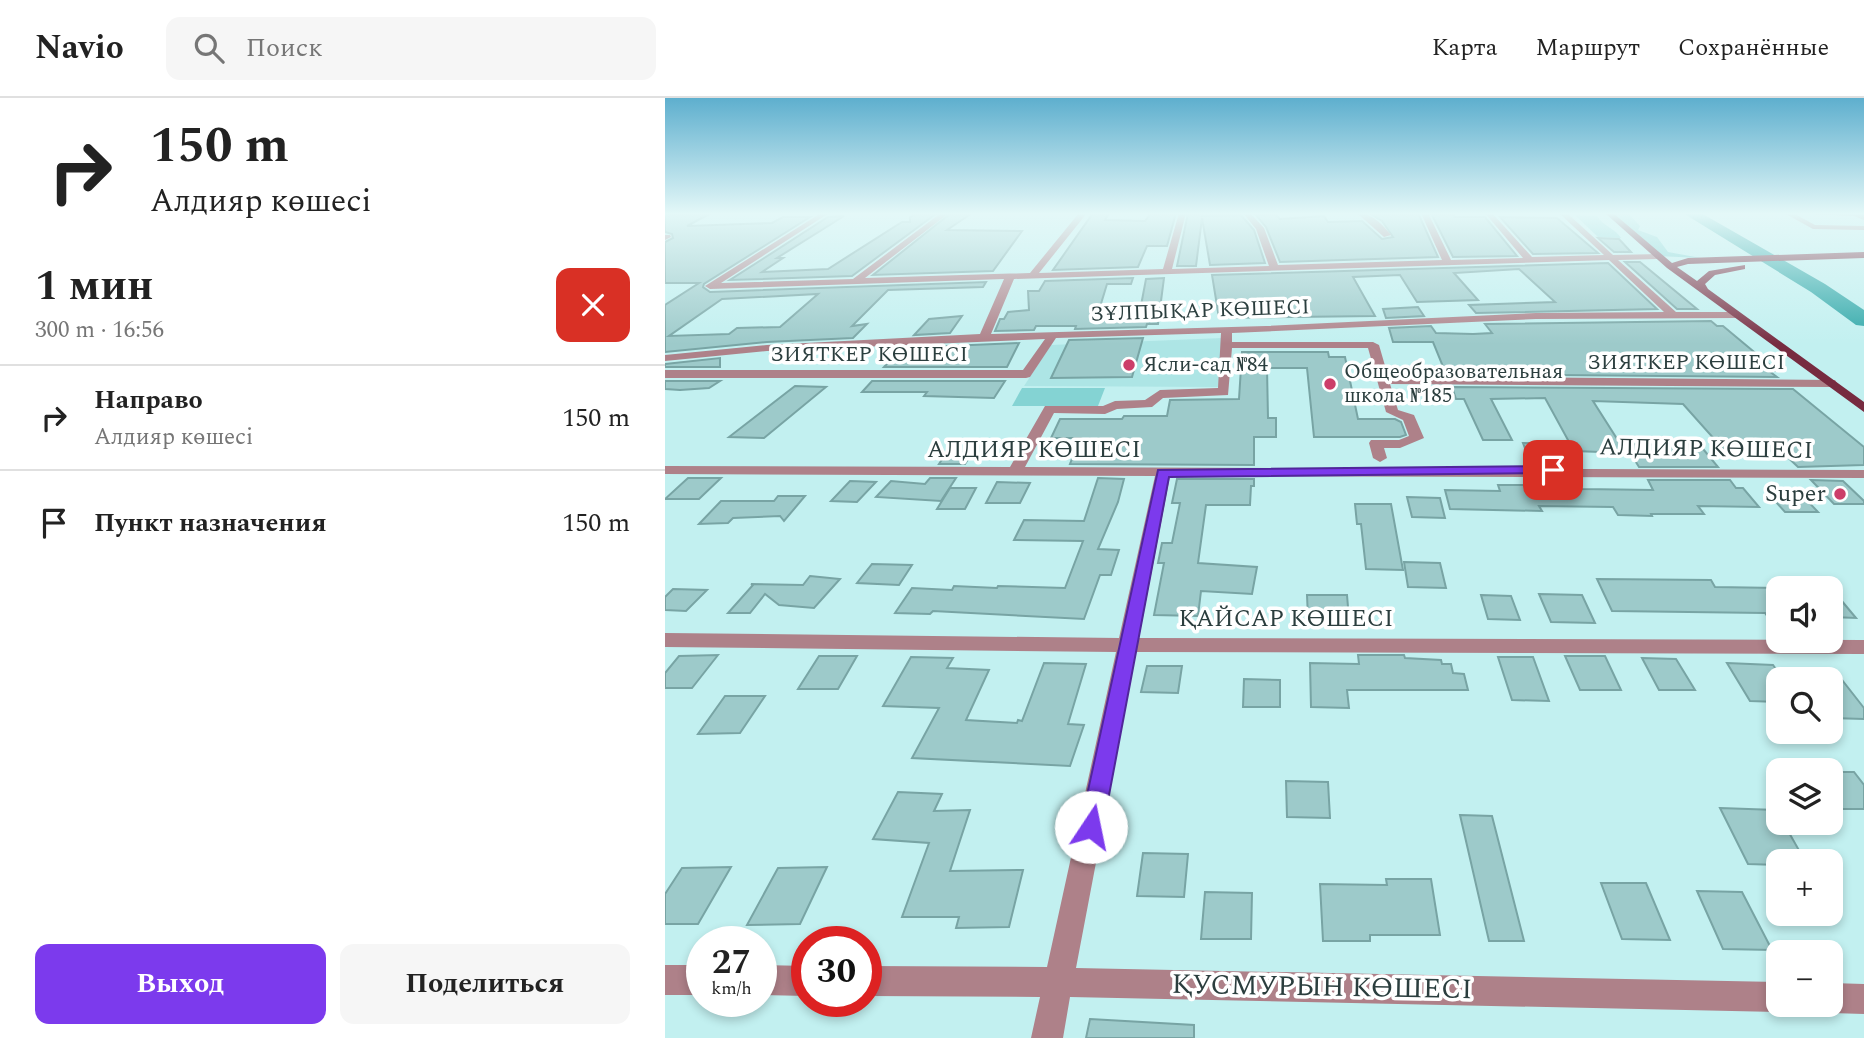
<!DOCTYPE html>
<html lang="ru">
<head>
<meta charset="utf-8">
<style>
	:root { --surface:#fff; --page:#f6f6f6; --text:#222; --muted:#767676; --line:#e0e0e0; --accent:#7c3aed }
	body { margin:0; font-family:Spectral,serif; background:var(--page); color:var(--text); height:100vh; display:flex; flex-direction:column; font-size:26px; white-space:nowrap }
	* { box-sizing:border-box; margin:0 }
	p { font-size:23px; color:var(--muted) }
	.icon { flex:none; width:38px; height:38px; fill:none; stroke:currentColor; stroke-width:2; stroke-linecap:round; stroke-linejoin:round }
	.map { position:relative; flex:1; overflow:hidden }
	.panel { display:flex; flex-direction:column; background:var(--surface); width:665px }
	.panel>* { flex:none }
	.hud { background:#fff; color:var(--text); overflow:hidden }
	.fabs { position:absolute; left:1101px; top:478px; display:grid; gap:14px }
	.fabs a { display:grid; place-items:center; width:77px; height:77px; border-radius:14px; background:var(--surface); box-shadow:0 4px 10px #0003; font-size:35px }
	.speed { position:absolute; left:21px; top:828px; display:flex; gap:14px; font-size:35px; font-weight:700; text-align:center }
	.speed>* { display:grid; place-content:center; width:91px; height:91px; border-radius:50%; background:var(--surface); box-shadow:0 4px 10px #0003; line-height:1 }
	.speed small { font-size:18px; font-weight:400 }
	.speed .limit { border:10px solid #d22; background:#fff; color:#111 }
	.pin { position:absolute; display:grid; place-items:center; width:60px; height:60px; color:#fff; margin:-30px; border-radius:14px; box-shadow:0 4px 10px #0006 }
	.me { position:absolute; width:77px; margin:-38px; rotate:11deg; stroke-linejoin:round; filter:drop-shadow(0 0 5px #0008) }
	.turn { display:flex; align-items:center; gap:24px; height:147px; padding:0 35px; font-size:32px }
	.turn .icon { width:91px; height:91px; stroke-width:2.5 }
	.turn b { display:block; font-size:49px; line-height:60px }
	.round { display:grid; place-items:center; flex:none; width:74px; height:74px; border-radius:14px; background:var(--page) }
	.summary { display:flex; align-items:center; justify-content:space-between; height:119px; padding:0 35px }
	h1 { font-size:42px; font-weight:700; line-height:52px }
	.cta { display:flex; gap:14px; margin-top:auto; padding:14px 35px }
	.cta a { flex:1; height:80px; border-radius:14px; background:var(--accent); color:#fff; font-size:28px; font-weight:700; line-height:80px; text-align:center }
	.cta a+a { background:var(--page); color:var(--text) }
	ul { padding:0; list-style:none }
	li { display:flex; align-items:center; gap:21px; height:105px; padding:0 35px; border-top:2px solid var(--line) }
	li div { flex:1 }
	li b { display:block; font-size:26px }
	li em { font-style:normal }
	header { display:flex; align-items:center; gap:42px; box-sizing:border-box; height:98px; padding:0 35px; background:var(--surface); border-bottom:2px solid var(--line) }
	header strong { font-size:33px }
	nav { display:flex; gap:38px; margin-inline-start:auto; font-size:24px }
	.search { width:490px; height:63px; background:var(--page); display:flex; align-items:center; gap:18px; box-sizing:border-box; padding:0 24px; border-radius:14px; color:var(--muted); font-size:26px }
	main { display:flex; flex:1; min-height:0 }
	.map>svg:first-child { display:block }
</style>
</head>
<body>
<header>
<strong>Navio</strong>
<div class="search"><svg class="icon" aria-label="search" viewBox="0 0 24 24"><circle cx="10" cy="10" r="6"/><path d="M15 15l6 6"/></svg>Поиск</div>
<nav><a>Карта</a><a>Маршрут</a><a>Сохранённые</a></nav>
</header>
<main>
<section class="panel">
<div class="hud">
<div class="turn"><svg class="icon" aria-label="right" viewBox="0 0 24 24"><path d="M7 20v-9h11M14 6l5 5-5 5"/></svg><div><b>150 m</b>Алдияр көшесі</div></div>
</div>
<div class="summary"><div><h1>1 мин</h1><p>300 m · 16:56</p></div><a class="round" style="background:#d93025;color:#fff"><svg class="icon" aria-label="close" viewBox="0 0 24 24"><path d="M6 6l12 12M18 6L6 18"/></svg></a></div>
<ul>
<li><svg class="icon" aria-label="right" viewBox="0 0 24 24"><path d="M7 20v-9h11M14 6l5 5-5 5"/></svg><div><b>Направо</b><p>Алдияр көшесі</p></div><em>150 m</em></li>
<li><svg class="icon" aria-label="arrive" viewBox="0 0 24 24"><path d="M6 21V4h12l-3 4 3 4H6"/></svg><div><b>Пункт назначения</b></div><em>150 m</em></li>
</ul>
<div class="cta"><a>Выход</a><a>Поделиться</a></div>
</section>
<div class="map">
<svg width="1199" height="940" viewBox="0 0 1199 940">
	<rect width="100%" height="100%" fill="#c2f0f0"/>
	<path fill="#ade5e5" d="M558,240L554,289L359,288L386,247Z"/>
	<g fill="#84d3d3">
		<path d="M944,115H963L975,128L973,132L992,139L1003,154L1036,160L992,158Z"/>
		<path d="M910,117L932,118C938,128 951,131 956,140L933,139Z"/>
		<path d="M357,290H440L433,308H347Z"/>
	</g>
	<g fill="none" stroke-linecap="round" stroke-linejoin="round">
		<path fill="#2fa7a8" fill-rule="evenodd" d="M1018,115H1036L1160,186L1199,212V228L1191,227L1146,194Z"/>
	</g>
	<g fill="#9dcaca" stroke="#78a4a4" stroke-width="2" fill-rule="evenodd">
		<path d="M0,115H46L22,128L107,125L118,119H145L39,186L38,189L45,194L321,184L318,189L223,192L187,228L202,226L188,240L102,244L0,254V207L34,185H0V144L8,140L7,136L0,134ZM153,196L115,229L72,230L64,236L4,238L57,201Z"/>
		<path d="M253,115H272L187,178L65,182L163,119L179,118L112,160H118L97,174L163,171L237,124H245V119Z"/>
		<path d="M286,115H307L282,132L357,133L328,173L208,177Z"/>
		<path d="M428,115H444L440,122L480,123L486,115H511L502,148H482L473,169L388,172Z"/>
		<path d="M523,115H538L537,118L576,117L589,132L600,165L545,167L537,120L531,168H512Z"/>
		<path d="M704,115H753L773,159L615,164L601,129L591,117L610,116L615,121L659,118L663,124L697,123L717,141L728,139L717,123Z"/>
		<path d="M766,115H788L789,119H820L852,158L788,159Z"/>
		<path d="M835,119L892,120L933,155L868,156Z"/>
		<path d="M933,140L954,141L966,154H949Z"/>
		<path d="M960,164H975L1032,211H1012Z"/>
		<path d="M943,165L992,211L811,215L804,207L890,204L854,171L789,175L813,202L752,204L735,177L688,179L710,218L554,220L547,177Z"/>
		<path d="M468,180L466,186H442L432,219L474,218L481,181L499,180L493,226H482L481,229L410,231L411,228H371L369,232L330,233L335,221H339L343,214L364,212L363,193H374L380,183Z"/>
		<path d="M753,209L759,218L721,220L718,211Z"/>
		<path d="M297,218L285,235L249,237L264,221Z"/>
		<path d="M1046,223L1052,228H1058L1112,273H1104L1112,279L781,276L768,244H728L724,230L766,228L771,235L808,236L827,235L820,226Z"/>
		<path d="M478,240L467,279L386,280L404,242Z"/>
		<path d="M354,245L342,269H219L237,250Z"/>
		<path d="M577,254H663L664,259H680L693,321H730L736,324L741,337L735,339H649L642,270H602L603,320H611V339H589V367L405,366L415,340H386L395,321H457L459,318H502L505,302L574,301Z"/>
		<path d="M55,260V269H0V266Z"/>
		<path d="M0,283H55L44,290L15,292L0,291Z"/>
		<path d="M207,283H340L329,300L259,298L262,294H197Z"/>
		<path d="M130,288L161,289L99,340L64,339Z"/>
		<path d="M787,289L1128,291L1199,349V367L1133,369L1116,353L1059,352L1018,306L928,303L961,355L909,353L880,300L826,301L847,342H818L799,301H791Z"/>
		<path d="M858,345L891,346L904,368H867Z"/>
		<path d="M1008,345L1034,346L1053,369H974L960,346L1010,347Z"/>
		<path d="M282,354L307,355L300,366H274Z"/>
		<path d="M23,380H56L34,401H0Z"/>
		<path d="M265,380H291L276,403L211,399L226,383L260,386Z"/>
		<path d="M433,380L459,381L453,404L433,451L454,452L446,477H435L419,521L268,513L265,516L230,515L247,490L287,492L289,488L332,490L333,488L400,490L418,443L349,442L359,422L419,423Z"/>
		<path d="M512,381H589V388H586L585,407H541L533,465L592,469L587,496L536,493L533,518L489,517L499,465H493L497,445H507L515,405H507Z"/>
		<path d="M872,382H911L917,391L988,392L983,382H1065L1071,390H1078L1094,409L1033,408L1039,416H986L987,418L953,417L948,409L874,408L877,413L785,411L780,392L835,393L833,387H874Z"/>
		<path d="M1146,382L1178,383L1199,403V406H1169Z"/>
		<path d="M185,383L211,384L192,404L166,403Z"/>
		<path d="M332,384L365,385L355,405H321Z"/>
		<path d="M285,390H311L300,411H272Z"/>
		<path d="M1103,395H1135L1153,414H1120Z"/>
		<path d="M113,398H140L119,423L115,418L68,420L63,425L34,426L56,403H109Z"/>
		<path d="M742,399L775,400L780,420L747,419Z"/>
		<path d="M690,406H726L738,472L701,471L696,426H692Z"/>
		<path d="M739,464L775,465L781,490L743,489Z"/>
		<path d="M207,466L247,467L234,487L192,485Z"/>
		<path d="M145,478L175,481L149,510L114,507L100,496L85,515H63L88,487L86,486L138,487Z"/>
		<path d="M932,481L1046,482L1050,489L1113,490V533L1100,515L947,513Z"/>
		<path d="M1166,490L1191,520L1166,519Z"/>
		<path d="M8,491L42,492L21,513L0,512V499Z"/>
		<path d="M874,496L917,497L930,525L886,524Z"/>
		<path d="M642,497H682L684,521L643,520Z"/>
		<path d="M816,497L846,498L855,522L823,521Z"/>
		<path d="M53,557L27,590H0V575L14,558Z"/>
		<path d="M693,557H739L740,560L776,562L777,566H786L788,575L799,576L803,592H682L684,610L646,609L645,565L694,566Z"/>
		<path d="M154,558H192L173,591H133Z"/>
		<path d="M900,558H940L956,592H915Z"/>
		<path d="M246,559L288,560L282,570L324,572L301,622L352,625L353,622L357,623L379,565L421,566L403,626L419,627L405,668L247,660L274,610L218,608Z"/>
		<path d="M833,559H868L884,603L847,602Z"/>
		<path d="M977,560L1011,561L1030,592H994Z"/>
		<path d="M1062,565L1108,567L1113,574V604L1085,603Z"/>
		<path d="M482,568H517L513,595L476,594Z"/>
		<path d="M579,581L615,582V609H578Z"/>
		<path d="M1166,581L1177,582L1199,610V621L1166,620Z"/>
		<path d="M60,598H100L75,635L33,636Z"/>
		<path d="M1166,674H1189L1199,687V711H1166Z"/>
		<path d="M621,683L663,684L665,720L622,719Z"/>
		<path d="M233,694L277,696L269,713L305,712L285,773L358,772L344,829L291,830L294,819H237L264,745L208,741Z"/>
		<path d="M1055,710L1111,712L1113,724H1118L1140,763H1113V767L1083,766Z"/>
		<path d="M795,717L827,718L859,843H824Z"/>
		<path d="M478,755L523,756L519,799L472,798Z"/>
		<path d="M66,769L33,826H0V796L17,770Z"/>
		<path d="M162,769L135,826L82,827L113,770Z"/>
		<path d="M721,781H766L775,837H705V843H658L655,786L722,787Z"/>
		<path d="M936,785H981L1005,842L957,841Z"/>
		<path d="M1032,793L1077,794L1107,852L1058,851Z"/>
		<path d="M540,794L587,795L586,841H536Z"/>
		<path d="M425,921L529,927V940H421Z"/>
	</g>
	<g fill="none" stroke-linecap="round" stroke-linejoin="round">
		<g fill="#ae8189" fill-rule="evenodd">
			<path d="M156,115H164L56,185L188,181L276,115H284L200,180L365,175L414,115H422L374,175L498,171L514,115H521L507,171L604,168L591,131L578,115H585L599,130L613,167L777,162L756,115H763L786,162L858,160L820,115H827L867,159L939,157L894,115H902L948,157L995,156L992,161L953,162L1011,214H1072L1077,217L1072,220L871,221L567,235V244H708L714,247L723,278L1170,282L1172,285L1166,289L725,286L733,312L749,317L759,340L735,350H719L722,360L715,364L708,360L704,345L706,342H734L744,338L738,322L721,314L703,250H567L563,297L498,300L487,309L452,311L440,316L389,315L360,369L1199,372V380L505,378L474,540L1199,542V556L471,554L411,870L1113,884V906H1125L1124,910L1113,914L405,899L398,940H366L375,899L201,898V868L382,869L451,554L0,549V535L454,540L490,378L0,376V368L345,369L380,308H438L450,303L480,302L495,292L553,290L556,235L391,240L365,279L361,280H0V272H358L380,241L102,253L0,263V257L102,247L315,236L339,181L45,191L40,188ZM944,162L999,214L871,215L601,228L326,236L349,181Z"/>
			<path d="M692,115C707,115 717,126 726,137L719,139Z"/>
			<path d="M1119,115H1128L1150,127L1199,128V132L1148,131Z"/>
			<path d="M1130,115H1193L1199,117V122L1189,118Z"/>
			<path d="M0,137H5L6,139L0,142Z"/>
			<rect x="0" y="867" width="37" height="30"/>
			<path d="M96,867L142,868V898L96,897Z"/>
			<path d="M1166,885L1199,886V916L1166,915L1155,911L1154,906H1166Z"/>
		</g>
		<path fill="#772b40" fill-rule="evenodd" d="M940,115H948L1007,165L1023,160L1199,154V160L1023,166L1012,169L1032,183L1044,173L1080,167V171L1050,177L1040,186L1043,191L1199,304V314L1002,170Z"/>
	</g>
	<linearGradient id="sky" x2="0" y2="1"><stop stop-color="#5eafce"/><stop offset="0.47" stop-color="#e4f8f8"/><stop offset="1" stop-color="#e4f8f8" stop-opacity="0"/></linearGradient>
	<rect width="1199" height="246" fill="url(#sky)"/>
	<path fill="#7c3aed" stroke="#51269a" stroke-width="2" d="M888,368L894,372L892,375L504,379L438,729L434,736L426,739L418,736L415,729L493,372Z"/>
	<g fill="#cc3e69" stroke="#fff" stroke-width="2.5">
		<circle cx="464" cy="267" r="7"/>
		<circle cx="665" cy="286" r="7"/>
		<circle cx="1175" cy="396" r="7"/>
	</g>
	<g text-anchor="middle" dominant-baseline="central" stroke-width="7" stroke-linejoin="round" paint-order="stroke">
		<g font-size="21" fill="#2b3e3e" stroke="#fff">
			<text transform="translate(535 213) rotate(-2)">ЗҰЛПЫҚАР КӨШЕСІ</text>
			<text x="204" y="257">ЗИЯТКЕР КӨШЕСІ</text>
			<text x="1021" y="265">ЗИЯТКЕР КӨШЕСІ</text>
		</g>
		<g font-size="21" fill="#2b3e3e" stroke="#fff" text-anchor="start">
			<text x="478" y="267">Ясли-сад №84</text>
			<text x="679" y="274">Общеобразовательная<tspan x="679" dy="24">школа №185</tspan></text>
		</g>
		<g font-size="24" fill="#2b3e3e" stroke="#fff">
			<text transform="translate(1041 351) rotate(1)">АЛДИЯР КӨШЕСІ</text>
			<text x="369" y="352">АЛДИЯР КӨШЕСІ</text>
			<text x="621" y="521">ҚАЙСАР КӨШЕСІ</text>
		</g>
		<g font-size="24" fill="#2b3e3e" stroke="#fff" text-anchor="end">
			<text x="1161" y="396">Super</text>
		</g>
		<g font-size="28" fill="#2b3e3e" stroke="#fff">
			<text transform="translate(657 889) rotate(1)">ҚУСМУРЫН КӨШЕСІ</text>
		</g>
	</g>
</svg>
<div class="fabs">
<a><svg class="icon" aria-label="sound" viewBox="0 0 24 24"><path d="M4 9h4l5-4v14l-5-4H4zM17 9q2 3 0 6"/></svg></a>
<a><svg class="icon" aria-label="search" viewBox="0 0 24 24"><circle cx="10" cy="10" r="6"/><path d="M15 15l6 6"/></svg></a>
<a><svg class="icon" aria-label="layers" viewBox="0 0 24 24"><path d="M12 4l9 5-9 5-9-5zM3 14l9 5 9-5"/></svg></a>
<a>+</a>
<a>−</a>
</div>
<div class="speed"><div>27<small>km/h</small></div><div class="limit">30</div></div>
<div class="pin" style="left:888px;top:372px;background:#d93025"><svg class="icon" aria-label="arrive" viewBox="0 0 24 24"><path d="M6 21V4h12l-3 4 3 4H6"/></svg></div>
<svg class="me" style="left:426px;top:729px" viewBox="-20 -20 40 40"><circle r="19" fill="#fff"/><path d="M0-13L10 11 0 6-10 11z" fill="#7c3aed"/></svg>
</div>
</main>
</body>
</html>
